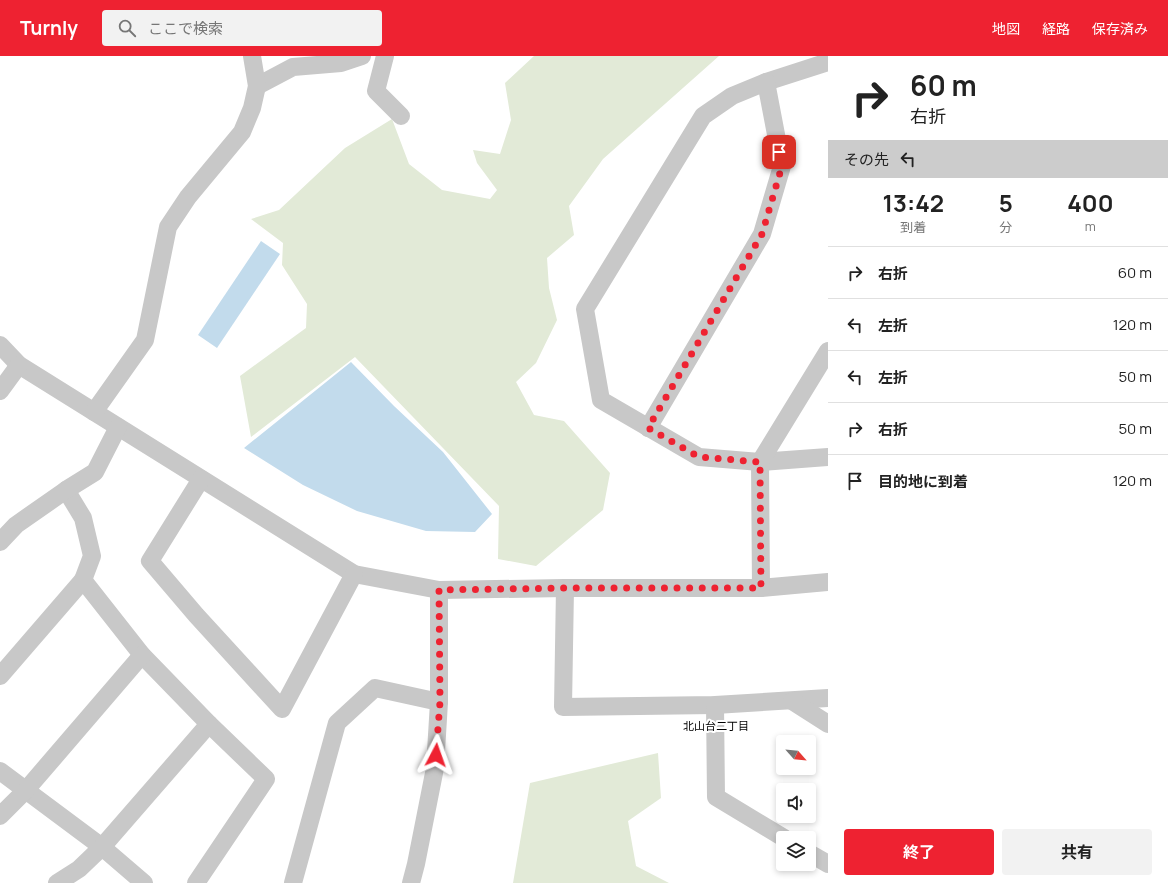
<!DOCTYPE html>
<html lang="ja">
<head>
<meta charset="utf-8">
<style>
	:root { --surface:#fff; --page:#f2f2f2; --text:#222; --muted:#767676; --line:#e0e0e0; --accent:#ee2231 }
	body { margin:0; font-family:Manrope,"Noto Sans JP",sans-serif; background:var(--page); color:var(--text); height:100vh; display:flex; flex-direction:column; font-size:15px; white-space:nowrap }
	* { box-sizing:border-box; margin:0 }
	p { font-size:13px; color:var(--muted) }
	.icon { flex:none; width:22px; height:22px; fill:none; stroke:currentColor; stroke-width:2; stroke-linecap:round; stroke-linejoin:round }
	.map { position:relative; flex:1; overflow:hidden }
	.details { display:flex; flex-direction:column; background:var(--surface); width:340px }
	.details>* { flex:none }
	.guide { background:#fff; color:var(--text); overflow:hidden }
	.needle { width:26px; rotate:117deg }
	.fabs { position:absolute; left:776px; top:679px; display:grid; gap:8px }
	.fabs a { display:grid; place-items:center; width:40px; height:40px; border-radius:4px; background:var(--surface); box-shadow:0 2px 6px #0003; font-size:20px }
	.pin { position:absolute; display:grid; place-items:center; width:34px; height:34px; color:#fff; margin:-17px; border-radius:8px; box-shadow:0 2px 6px #0006 }
	.me { position:absolute; width:44px; margin:-22px; rotate:4deg; stroke-linejoin:round; filter:drop-shadow(0 0 3px #0008) }
	.turn { display:flex; align-items:center; gap:14px; height:84px; padding:0 16px; font-size:18px }
	.turn .icon { width:52px; height:52px; stroke-width:2.5 }
	.turn b { display:block; font-size:28px; line-height:34px }
	.then { display:flex; align-items:center; height:38px; padding:0 16px; background:#0003; gap:8px; font-size:15px }
	.eta { display:flex; justify-content:space-evenly; align-items:center; height:68px; text-align:center }
	.eta b { font-size:24px; font-weight:700; line-height:28px }
	.button { display:flex; gap:8px; margin-top:auto; padding:8px 16px }
	.button a { flex:1; height:46px; border-radius:4px; background:var(--accent); color:#fff; font-size:16px; font-weight:700; line-height:46px; text-align:center }
	.button a+a { background:var(--page); color:var(--text) }
	ul { padding:0; list-style:none }
	li { display:flex; align-items:center; gap:12px; height:52px; padding:0 16px; border-top:1px solid var(--line) }
	li div { flex:1 }
	li b { display:block; font-size:15px }
	li em { font-style:normal }
	header { display:flex; align-items:center; gap:24px; box-sizing:border-box; height:56px; padding:0 20px; background:var(--accent); color:#fff }
	header strong { font-size:19px }
	nav { display:flex; gap:22px; margin-inline-start:auto; font-size:14px }
	.search { width:280px; height:36px; background:var(--page); display:flex; align-items:center; gap:10px; box-sizing:border-box; padding:0 14px; border-radius:4px; color:var(--muted); font-size:15px }
	main { display:flex; flex:1; min-height:0 }
	.map>svg:first-child { display:block }
</style>
</head>
<body>
<header>
<strong>Turnly</strong>
<div class="search"><svg class="icon" aria-label="search" viewBox="0 0 24 24"><circle cx="10" cy="10" r="6"/><path d="M15 15l6 6"/></svg>ここで検索</div>
<nav><a>地図</a><a>経路</a><a>保存済み</a></nav>
</header>
<main>
<div class="map">
<svg width="828" height="827" viewBox="0 0 828 827">
	<rect width="100%" height="100%" fill="#fff"/>
	<g fill="#e2ead7">
		<path d="M534,0H719L603,103L569,150L574,179L547,202L549,232L557,264L536,307L516,326L534,359L564,365L610,417L603,454L536,510L498,503L499,450L355,301L251,381L240,320L306,272L307,248L282,209L283,187L251,163L279,154L345,92L392,63L409,108L442,134L490,143L497,134L477,107L473,94L500,98L511,64L505,27Z"/>
		<path d="M658,697L661,742L628,765L636,810L669,827H513L530,727Z"/>
	</g>
	<g fill="#c2dbec">
		<path d="M261,185L280,198L217,292L198,279Z"/>
		<path d="M351,306L394,350L443,396L492,458L475,476L426,475L357,455L303,429L244,392Z"/>
	</g>
	<g fill="none" stroke-linecap="round" stroke-linejoin="round">
		<g stroke="#c8c8c8" stroke-width="18">
			<path d="M385,0L376,35L401,60"/>
			<path d="M828,6L766,26L732,40L703,60L585,253L601,344L699,401L760,406L828,401"/>
			<path d="M257,30L293,11L341,7L362,0"/>
			<path d="M0,289L19,309L354,518L439,534L565,532H761L828,526"/>
			<path d="M0,335L19,309"/>
			<path d="M94,356L145,284L168,171L188,141L242,76L252,52L257,30L252,0"/>
			<path d="M648,372L762,178L782,110L766,26"/>
			<path d="M201,423L150,505L196,559L282,653L354,518"/>
			<path d="M66,434L83,462L92,500L83,524"/>
			<path d="M0,486L16,469L66,434L95,416L118,371"/>
			<path d="M565,532L563,651L715,649L828,642"/>
			<path d="M761,532L760,406L828,295"/>
			<path d="M0,620L83,524L142,599L209,668L266,723L196,827"/>
			<path d="M792,645L828,668"/>
			<path d="M715,649L716,741L784,782"/>
			<path d="M0,715L102,791L144,827"/>
			<path d="M0,760L26,734L142,599"/>
			<path d="M809,797L828,808"/>
			<path d="M57,827L79,813L102,791L209,668"/>
			<path d="M293,827L337,667L375,632L439,646"/>
			<path d="M411,827L416,808L435,712L439,646V534"/>
		</g>
	</g>
	<g fill="none" stroke-linecap="round" stroke-linejoin="round">
		<path stroke="#ee2231" stroke-width="7" stroke-dasharray="0 12.6" d="M436,699L440,646L439,534L566,532H761L760,406L699,401L648,372L762,178L782,110L779,96"/>
	</g>
	<g text-anchor="middle" dominant-baseline="central" stroke-width="4" stroke-linejoin="round" paint-order="stroke">
		<g font-size="11" fill="#000" stroke="#fff">
			<text x="716" y="669">北山台二丁目</text>
		</g>
	</g>
</svg>
<div class="fabs">
<a><svg class="needle" viewBox="-14 -14 28 28"><path d="M0-13l5 13h-10z" fill="#e53935"/><path d="M0 13l5-13h-10z" fill="#767676"/></svg></a>
<a><svg class="icon" aria-label="sound" viewBox="0 0 24 24"><path d="M4 9h4l5-4v14l-5-4H4zM17 9q2 3 0 6"/></svg></a>
<a><svg class="icon" aria-label="layers" viewBox="0 0 24 24"><path d="M12 4l9 5-9 5-9-5zM3 14l9 5 9-5"/></svg></a>
</div>
<div class="pin" style="left:779px;top:96px;background:#d93025"><svg class="icon" aria-label="arrive" viewBox="0 0 24 24"><path d="M6 21V4h12l-3 4 3 4H6"/></svg></div>
<svg class="me" style="left:436px;top:699px" viewBox="-20 -20 40 40"><path d="M0-17L14 15 0 8-14 15z" fill="#ee2231" stroke="#fff" stroke-width="4"/></svg>
</div>
<section class="details">
<div class="guide">
<div class="turn"><svg class="icon" aria-label="right" viewBox="0 0 24 24"><path d="M7 20v-9h11M14 6l5 5-5 5"/></svg><div><b>60 m</b>右折</div></div>
<div class="then">その先<svg class="icon" aria-label="left" viewBox="0 0 24 24"><path d="M17 20v-9H6M10 6l-5 5 5 5"/></svg></div>
</div>
<div class="eta">
<div><b>13:42</b><p>到着</p></div>
<div><b>5</b><p>分</p></div>
<div><b>400</b><p>m</p></div>
</div>
<ul>
<li><svg class="icon" aria-label="right" viewBox="0 0 24 24"><path d="M7 20v-9h11M14 6l5 5-5 5"/></svg><div><b>右折</b></div><em>60 m</em></li>
<li><svg class="icon" aria-label="left" viewBox="0 0 24 24"><path d="M17 20v-9H6M10 6l-5 5 5 5"/></svg><div><b>左折</b></div><em>120 m</em></li>
<li><svg class="icon" aria-label="left" viewBox="0 0 24 24"><path d="M17 20v-9H6M10 6l-5 5 5 5"/></svg><div><b>左折</b></div><em>50 m</em></li>
<li><svg class="icon" aria-label="right" viewBox="0 0 24 24"><path d="M7 20v-9h11M14 6l5 5-5 5"/></svg><div><b>右折</b></div><em>50 m</em></li>
<li><svg class="icon" aria-label="arrive" viewBox="0 0 24 24"><path d="M6 21V4h12l-3 4 3 4H6"/></svg><div><b>目的地に到着</b></div><em>120 m</em></li>
</ul>
<div class="button"><a>終了</a><a>共有</a></div>
</section>
</main>
</body>
</html>
